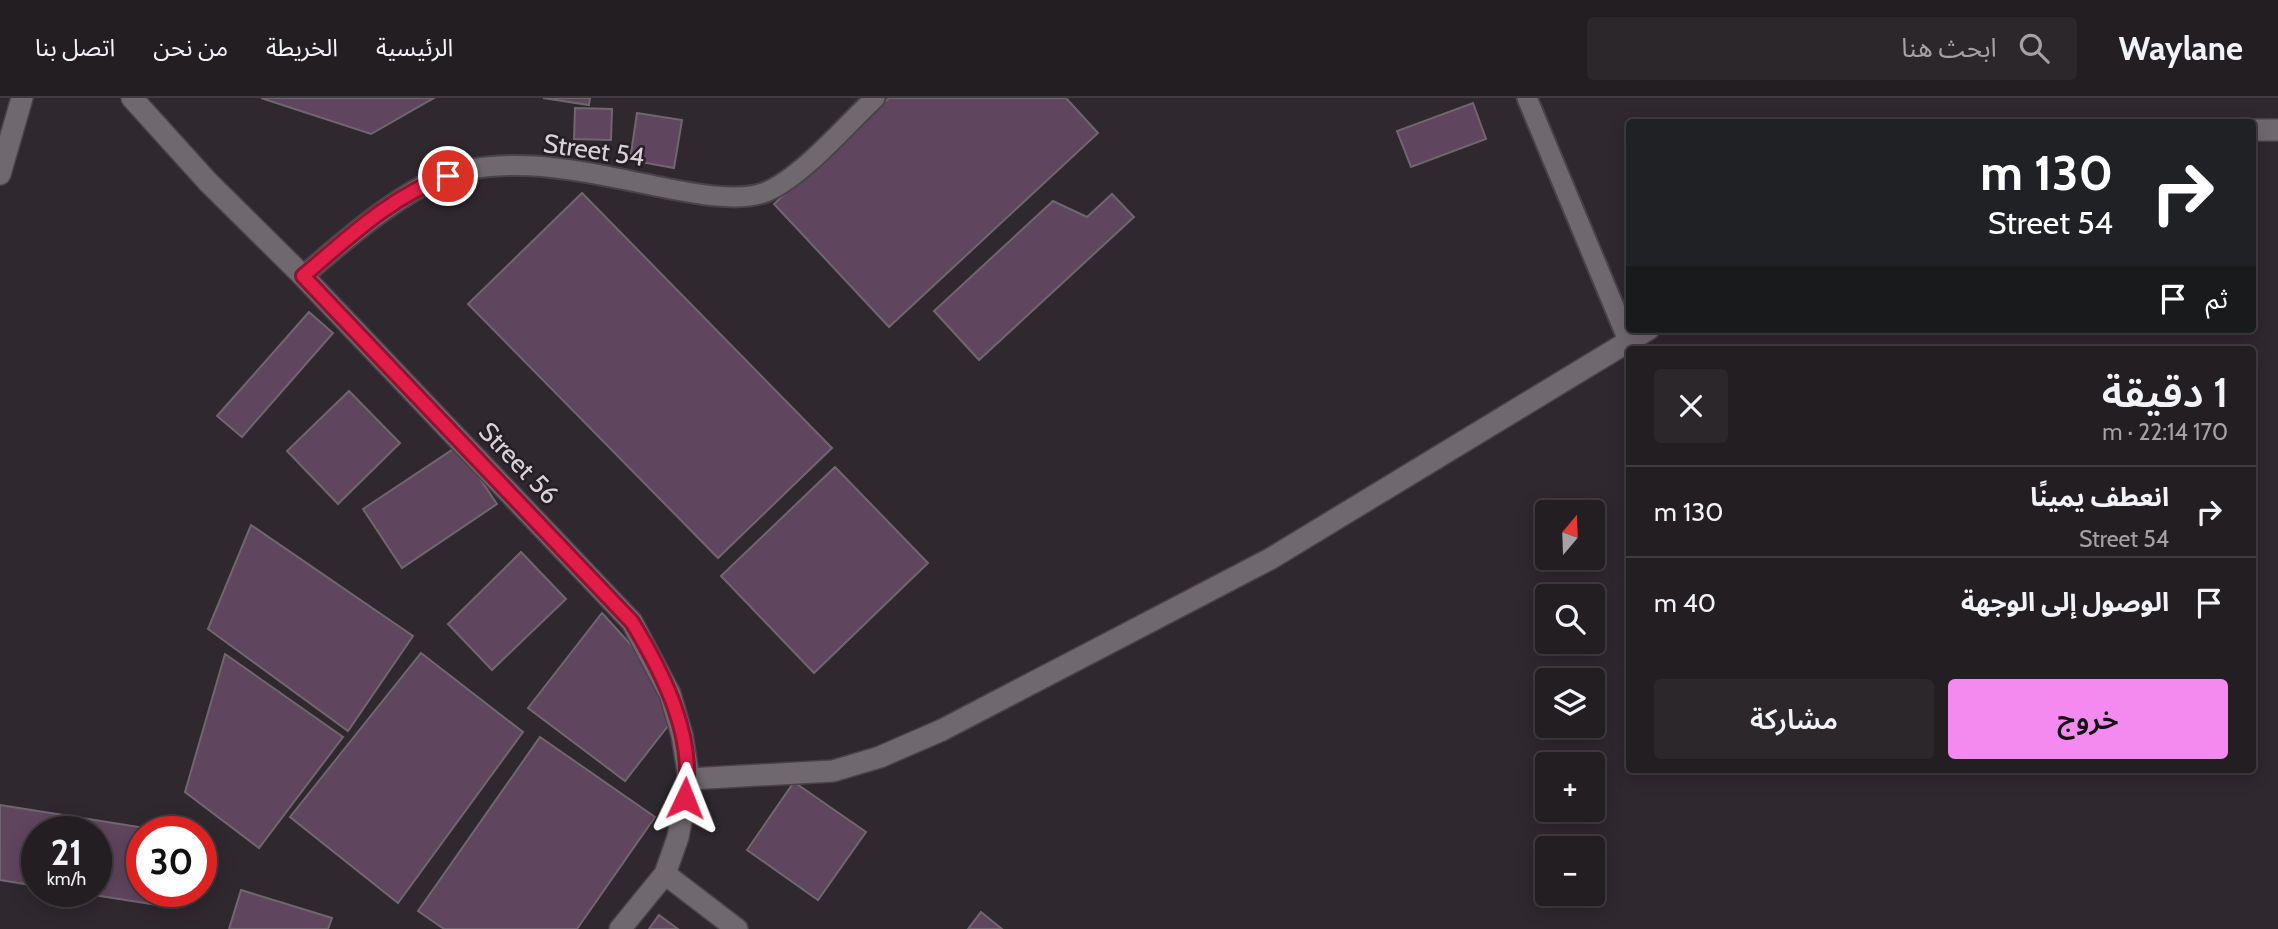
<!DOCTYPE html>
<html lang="ar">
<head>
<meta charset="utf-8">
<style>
	:root { --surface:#231e22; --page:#2b272a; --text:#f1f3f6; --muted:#a3a2a5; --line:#403c40; --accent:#f489f0 }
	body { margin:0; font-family:Cabin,"Noto Sans Arabic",sans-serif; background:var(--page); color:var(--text); direction:rtl; height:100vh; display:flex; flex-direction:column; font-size:26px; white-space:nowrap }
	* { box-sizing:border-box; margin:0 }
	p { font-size:23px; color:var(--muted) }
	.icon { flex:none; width:38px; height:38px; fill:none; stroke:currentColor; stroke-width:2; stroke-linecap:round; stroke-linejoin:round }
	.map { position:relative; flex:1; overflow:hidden; direction:ltr }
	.details { position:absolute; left:1626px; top:248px; width:630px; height:427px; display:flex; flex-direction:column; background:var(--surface); border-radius:7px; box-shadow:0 4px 18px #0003,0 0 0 2px var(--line); direction:rtl }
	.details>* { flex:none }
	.top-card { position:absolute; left:1626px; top:21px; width:630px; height:214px; border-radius:7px; box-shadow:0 4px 18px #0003,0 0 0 2px var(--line); direction:rtl; background:#202124; color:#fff; overflow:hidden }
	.needle { width:46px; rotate:19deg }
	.tools { position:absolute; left:1535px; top:402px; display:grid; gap:14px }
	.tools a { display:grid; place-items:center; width:70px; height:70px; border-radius:7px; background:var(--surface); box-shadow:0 4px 18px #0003,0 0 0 2px var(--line); font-size:35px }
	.speed { position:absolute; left:21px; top:718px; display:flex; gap:14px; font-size:35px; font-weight:700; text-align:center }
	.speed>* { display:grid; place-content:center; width:91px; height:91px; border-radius:50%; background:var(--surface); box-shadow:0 4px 18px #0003,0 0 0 2px var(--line); line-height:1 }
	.speed small { font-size:18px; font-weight:400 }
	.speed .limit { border:10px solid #d22; background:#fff; color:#111 }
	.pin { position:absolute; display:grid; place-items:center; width:60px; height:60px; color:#fff; margin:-30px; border:4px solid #fff; border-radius:50%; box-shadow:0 2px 7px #0007 }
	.me { position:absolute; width:77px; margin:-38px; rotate:2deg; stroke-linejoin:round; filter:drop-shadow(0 0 5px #0008) }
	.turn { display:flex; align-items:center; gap:24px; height:147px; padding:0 28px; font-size:32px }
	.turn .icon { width:91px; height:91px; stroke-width:2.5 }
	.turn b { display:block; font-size:49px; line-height:60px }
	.then { display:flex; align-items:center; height:66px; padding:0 28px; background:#0003; gap:14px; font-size:26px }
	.round { display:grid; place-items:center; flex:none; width:74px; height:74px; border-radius:7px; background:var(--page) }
	.head { display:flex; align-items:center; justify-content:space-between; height:119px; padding:0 28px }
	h1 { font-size:42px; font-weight:600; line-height:52px }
	.button { display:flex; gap:14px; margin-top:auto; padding:14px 28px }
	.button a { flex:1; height:80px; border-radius:7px; background:var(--accent); color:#111; font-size:28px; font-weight:600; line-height:80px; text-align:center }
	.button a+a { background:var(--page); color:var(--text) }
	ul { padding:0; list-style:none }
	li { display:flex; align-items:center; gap:21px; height:91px; padding:0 28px; border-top:2px solid var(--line) }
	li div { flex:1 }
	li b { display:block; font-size:26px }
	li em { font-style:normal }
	header { display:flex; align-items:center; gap:42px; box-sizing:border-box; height:98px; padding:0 35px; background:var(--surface); border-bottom:2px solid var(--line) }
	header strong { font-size:33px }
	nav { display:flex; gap:38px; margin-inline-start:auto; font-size:24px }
	.search { width:490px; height:63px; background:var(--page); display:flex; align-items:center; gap:18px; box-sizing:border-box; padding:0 24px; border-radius:7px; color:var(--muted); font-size:26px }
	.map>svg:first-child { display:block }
</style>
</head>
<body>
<header>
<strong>Waylane</strong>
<div class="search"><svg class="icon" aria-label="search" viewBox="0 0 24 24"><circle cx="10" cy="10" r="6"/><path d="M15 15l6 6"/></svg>ابحث هنا</div>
<nav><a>الرئيسية</a><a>الخريطة</a><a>من نحن</a><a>اتصل بنا</a></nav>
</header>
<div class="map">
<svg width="2278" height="831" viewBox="0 0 2278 831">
	<rect width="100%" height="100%" fill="#2f282e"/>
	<g fill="#60455e" stroke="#6f676e" stroke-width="2">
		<path d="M261,0H434L371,36Z"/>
		<path d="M543,0H590L589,7Z"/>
		<path d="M889,0H1066L1098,35L889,229L774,106Z"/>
		<path d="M1473,5L1486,41L1411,69L1397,33Z"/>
		<path d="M575,10L612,11L611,42L574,41Z"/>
		<path d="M637,15L682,22L674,70L630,62Z"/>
		<path d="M582,95L832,350L718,460L468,206Z"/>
		<path d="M1112,96L1134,119L979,262L934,213L1053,103L1087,119Z"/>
		<path d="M309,214L333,235L242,339L217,318Z"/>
		<path d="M349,293L400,345L338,406L287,353Z"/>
		<path d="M458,348L497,406L402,470L363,411Z"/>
		<path d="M835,369L928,465L814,575L721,478Z"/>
		<path d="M251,427L413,538L348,633L208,531Z"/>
		<path d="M521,454L566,501L492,572L448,526Z"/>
		<path d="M602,515L644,561L671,624L625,683L528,610Z"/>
		<path d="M421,555L523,634L398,805L290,719Z"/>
		<path d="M225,556L343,639L259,750L185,694Z"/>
		<path d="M540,639L655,719L577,831H444L418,813Z"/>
		<path d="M794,684L866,734L818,802L747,752Z"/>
		<path d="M0,707L164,733H142V793H180L177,810L68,793H96V733H37V788L0,782Z"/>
		<path d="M241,792L332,820L328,831H229Z"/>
		<path d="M981,814L1002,831H968Z"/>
		<path d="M659,817L678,831H649Z"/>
	</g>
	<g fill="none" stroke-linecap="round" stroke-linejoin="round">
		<defs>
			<g id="lane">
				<path d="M1527,0L1628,242"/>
				<path d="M303,178C342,145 381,110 426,86C496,50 589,75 661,89C690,95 739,105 766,94C802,79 846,27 875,0"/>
			</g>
			<g id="street">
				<path d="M132,0L208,84L303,178L632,524L670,596L682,637L689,681L678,739L665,776L620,831"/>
				<path d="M2252,32H2278"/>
				<path d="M0,76L22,0"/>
				<path d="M689,681L833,673L880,659L942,632L1270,461L1649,231"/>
				<path d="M665,776L737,831"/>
			</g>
		</defs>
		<use href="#lane" stroke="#494348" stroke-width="23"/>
		<use href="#street" stroke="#494348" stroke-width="24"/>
		<use href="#lane" stroke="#70686f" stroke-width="19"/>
		<use href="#street" stroke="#70686f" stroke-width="21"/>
	</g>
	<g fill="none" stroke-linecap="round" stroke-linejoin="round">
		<defs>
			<path id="route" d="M448,78C392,97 347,141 303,178L632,524C663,575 696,639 685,700"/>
		</defs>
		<use href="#route" stroke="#92132f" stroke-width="18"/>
		<use href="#route" stroke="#e11d48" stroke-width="12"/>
	</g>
	<g text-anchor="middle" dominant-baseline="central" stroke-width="5" stroke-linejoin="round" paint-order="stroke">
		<g font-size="26" fill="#d8d3d7" stroke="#251e24">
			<text transform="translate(594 52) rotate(8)">Street 54</text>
			<text transform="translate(519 365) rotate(46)">Street 56</text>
		</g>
	</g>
</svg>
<div class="tools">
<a><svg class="needle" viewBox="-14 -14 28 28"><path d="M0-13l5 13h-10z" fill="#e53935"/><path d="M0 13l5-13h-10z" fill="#a3a2a5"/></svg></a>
<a><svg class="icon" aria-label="search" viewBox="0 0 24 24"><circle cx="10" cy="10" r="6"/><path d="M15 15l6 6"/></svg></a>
<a><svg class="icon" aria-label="layers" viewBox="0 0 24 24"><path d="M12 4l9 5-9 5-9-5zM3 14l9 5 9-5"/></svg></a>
<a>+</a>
<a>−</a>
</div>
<div class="speed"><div>21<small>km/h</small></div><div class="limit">30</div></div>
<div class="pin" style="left:448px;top:78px;background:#d93025"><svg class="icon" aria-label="arrive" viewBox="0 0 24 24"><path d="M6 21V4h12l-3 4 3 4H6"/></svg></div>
<svg class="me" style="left:685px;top:700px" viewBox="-20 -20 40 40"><path d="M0-17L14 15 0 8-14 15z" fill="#e11d48" stroke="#fff" stroke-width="4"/></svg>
<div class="top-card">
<div class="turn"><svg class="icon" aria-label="right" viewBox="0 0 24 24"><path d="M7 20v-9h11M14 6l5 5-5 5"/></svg><div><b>130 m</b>Street 54</div></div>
<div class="then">ثم<svg class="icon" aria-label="arrive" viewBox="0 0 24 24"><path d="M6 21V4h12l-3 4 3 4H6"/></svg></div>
</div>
<section class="details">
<div class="head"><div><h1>1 دقيقة</h1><p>170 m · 22:14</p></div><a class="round"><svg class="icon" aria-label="close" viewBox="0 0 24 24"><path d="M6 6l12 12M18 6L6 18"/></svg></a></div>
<ul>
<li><svg class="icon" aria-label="right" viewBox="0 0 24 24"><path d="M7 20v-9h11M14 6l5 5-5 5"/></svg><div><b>انعطف يمينًا</b><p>Street 54</p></div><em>130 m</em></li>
<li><svg class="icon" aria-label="arrive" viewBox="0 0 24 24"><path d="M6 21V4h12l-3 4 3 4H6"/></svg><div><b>الوصول إلى الوجهة</b></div><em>40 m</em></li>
</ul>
<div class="button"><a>خروج</a><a>مشاركة</a></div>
</section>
</div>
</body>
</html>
